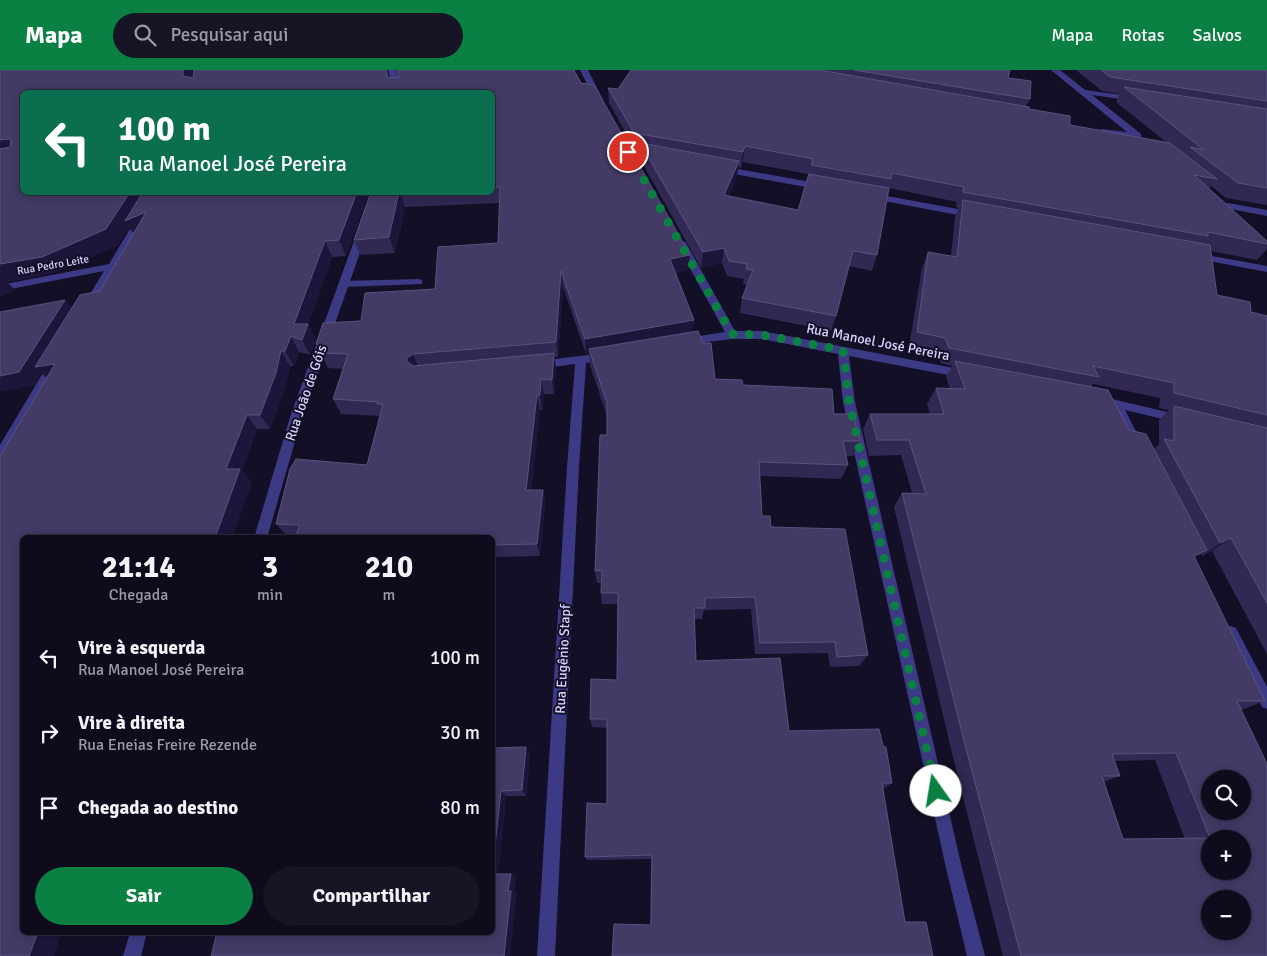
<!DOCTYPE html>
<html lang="pt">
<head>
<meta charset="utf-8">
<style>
	:root { --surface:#0e0b1c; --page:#171425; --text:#f1f3f6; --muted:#9b9ba3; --line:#2e2b3b; --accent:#0b8043 }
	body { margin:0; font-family:Signika,sans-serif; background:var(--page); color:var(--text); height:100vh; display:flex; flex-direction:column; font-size:19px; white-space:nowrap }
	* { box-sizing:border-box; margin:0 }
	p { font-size:16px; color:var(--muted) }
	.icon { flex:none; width:28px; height:28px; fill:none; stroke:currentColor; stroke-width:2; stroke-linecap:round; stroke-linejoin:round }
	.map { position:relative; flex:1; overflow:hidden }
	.sheet { position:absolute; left:20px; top:465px; width:475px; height:400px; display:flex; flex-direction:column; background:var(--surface); border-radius:8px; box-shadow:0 2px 12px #0003,0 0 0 1px var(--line) }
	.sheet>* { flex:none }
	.banner { position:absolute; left:20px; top:20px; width:475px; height:105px; border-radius:8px; box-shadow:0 2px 12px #0003,0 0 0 1px var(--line); background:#0b6e4f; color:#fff; overflow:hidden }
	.buttons { position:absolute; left:1201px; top:700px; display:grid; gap:10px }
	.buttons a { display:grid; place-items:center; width:50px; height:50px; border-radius:50%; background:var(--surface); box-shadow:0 2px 12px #0003,0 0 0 1px var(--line); font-size:25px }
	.pin { position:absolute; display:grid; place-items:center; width:42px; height:42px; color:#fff; margin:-21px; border:2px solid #fff; border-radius:50%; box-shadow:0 1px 5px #0007 }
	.me { position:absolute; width:55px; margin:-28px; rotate:347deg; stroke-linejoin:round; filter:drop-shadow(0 0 4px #0008) }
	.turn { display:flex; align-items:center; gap:18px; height:105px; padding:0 15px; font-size:22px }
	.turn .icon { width:65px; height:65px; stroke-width:2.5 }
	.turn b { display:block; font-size:35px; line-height:42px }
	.eta { display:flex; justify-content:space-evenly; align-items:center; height:85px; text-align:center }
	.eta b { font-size:30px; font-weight:700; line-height:35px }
	.cta { display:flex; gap:10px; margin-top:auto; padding:10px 15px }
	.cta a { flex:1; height:58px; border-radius:30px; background:var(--accent); color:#fff; font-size:20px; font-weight:700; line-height:58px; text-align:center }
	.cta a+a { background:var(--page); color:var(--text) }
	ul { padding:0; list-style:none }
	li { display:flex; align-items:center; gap:15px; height:75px; padding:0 15px }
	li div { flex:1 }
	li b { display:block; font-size:19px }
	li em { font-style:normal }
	header { display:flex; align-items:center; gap:30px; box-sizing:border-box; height:70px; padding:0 25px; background:var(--accent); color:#fff }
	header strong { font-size:24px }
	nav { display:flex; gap:28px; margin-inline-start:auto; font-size:18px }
	.search { width:350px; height:45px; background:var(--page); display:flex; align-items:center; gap:12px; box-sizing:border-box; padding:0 18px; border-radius:28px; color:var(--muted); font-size:19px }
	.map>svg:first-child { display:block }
</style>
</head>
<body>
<header>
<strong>Mapa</strong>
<div class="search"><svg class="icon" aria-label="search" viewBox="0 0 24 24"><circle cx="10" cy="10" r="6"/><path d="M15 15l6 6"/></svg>Pesquisar aqui</div>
<nav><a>Mapa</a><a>Rotas</a><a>Salvos</a></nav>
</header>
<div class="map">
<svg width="1267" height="886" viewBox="0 0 1267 886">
	<rect width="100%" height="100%" fill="#130f26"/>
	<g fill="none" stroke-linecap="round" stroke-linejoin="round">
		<path fill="#3d3a85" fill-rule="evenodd" d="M419,209L422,210V214L344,217L339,214L344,211Z"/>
		<g fill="#3d3a85" fill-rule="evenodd">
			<path d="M388,0H396L402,22H394Z"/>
			<path d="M580,0H588L603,30L602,32L595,30Z"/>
			<path d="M1051,0H1060L1085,20L1137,27L1138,29L1134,31L1092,25L1141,64V68L1099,63L1098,61L1102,59L1127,62Z"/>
			<path d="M628,79L655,83L659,86L655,89L625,84V80Z"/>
			<path d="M721,96L822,114L826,117L822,120L718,101V97Z"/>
			<path d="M152,122H161L92,238L88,239L83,236L104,201L0,221V215L109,194Z"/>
			<path d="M871,123L974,142L979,145L974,148L868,128L867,126Z"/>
			<path d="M1228,133L1267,140V146L1225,138V134Z"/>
			<path d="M362,160L367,163L303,344L267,468H254L291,344L357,163Z"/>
			<path d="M681,170L686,173L735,261H762L964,300L969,304L964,308L849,286L855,332L962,798L985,886H967L946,798L843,332L838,284L762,269H732L682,275L681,272L686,268L725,262L676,173Z"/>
			<path d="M1196,183L1267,196V202L1193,188V184Z"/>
			<path d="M605,283L609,284L610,287L609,290L586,293L579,397L555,886H537L567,397L575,294L538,299L533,295L538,291Z"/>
			<path d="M54,290L59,294L4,388L0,390V375L50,291Z"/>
			<path d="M1099,326L1180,345L1186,349L1180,353L1125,340L1141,371L1135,376L1131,374L1112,337L1095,333L1093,330L1095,327Z"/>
			<path d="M1231,556L1236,558L1267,617V639L1262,637L1224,563L1226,558Z"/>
			<path d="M130,862H147L141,886H123Z"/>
		</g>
	</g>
	<g fill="#312854" fill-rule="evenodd">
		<path d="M0,0L192,8L387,0L389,8L581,13L688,200L675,203L694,250L692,262L715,309L743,315L834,344L860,371L853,386H846L848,395L841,409L760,406L762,446L868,585L859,596L830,597L828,583L755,584L751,539L704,540L702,549H694L696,591L789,661L883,676L892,713L883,719L905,852L933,886L650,855L651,789L587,790L585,787L607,734V658L592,657L590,649L617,610L618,534H602L601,523V513H597L595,501L607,365V346L590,295L589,284H586L563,217L558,287H554L556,299L554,324H544L542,340H540L531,420H543L545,433L540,486L492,487V468L287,466L276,454L367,395L380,346L341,344L333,329L343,299L328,298L316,274L361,251L435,219L498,173L500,133L405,137L395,183L360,185L354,170L371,122H492V22H22V122H369L346,186L332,187L308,254L316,269L310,285L299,282L294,296H290L285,318L270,359H257L242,401L252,413L22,862H68L62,863L0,886L47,308L41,303L34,316L65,230L72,238L100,221L134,164L129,157L118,175L56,202L7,212L15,220L0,226Z"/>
		<path d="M631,0H1010L1008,8L1030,29L1026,36L1029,39L1070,55L1166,72L1116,32L1120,24L1102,21L1076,0H1267V135L1226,128L1211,116L1209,119L1267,171V179L1257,190L1211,181L1217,225L1251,242L1267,246V584L1212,481L1202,486L1201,484L1195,488L1265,631L1241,640L1267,886H1003L951,679L894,437L902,423H912L901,385L869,386L863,359L870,344H930L927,334L936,318L950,319L946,307L952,296L941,293L937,283L909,277L922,198L928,182L951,186L955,147L959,138L956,137L957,132L889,118L877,185L872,201L848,196L836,246L831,261L740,243L742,228L747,215L743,214L744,209L727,206L722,193L701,198L640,89V79L634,78L609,33L608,18L618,19ZM743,92L808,104L798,140L729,126L737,106L738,97L741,98ZM1093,314L1160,328L1159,338L1169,340L1159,350V374L1154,379L1129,360L1091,317ZM1155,690L1185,769H1123L1104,712L1120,706L1115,691Z"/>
		<path d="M526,677L530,684L526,726H506L498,804H511L516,807L514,822L517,823L492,862V680Z"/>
	</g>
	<g fill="#1d163a">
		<path d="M183,0H193L191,22L183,6Z"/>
		<path d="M11,69L22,84L0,87V70Z"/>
		<path d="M745,76L743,92L741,98L743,82Z"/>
		<path d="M739,91L737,106L723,141L724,125Z"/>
		<path d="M130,122H151L146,142L136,167L129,157L118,175L56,202L7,212L15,220L0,226V194Z"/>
		<path d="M357,122H369L346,186L339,170Z"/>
		<path d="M399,122H400L405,137L395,183L389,167Z"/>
		<path d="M325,171L332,187L306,259L308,254L316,269L310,285L294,254Z"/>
		<path d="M724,178L722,193L701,198L703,182Z"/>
		<path d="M690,185L688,200L669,204L670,189Z"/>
		<path d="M561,201L563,217L558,287L556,272Z"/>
		<path d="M65,230L77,244L55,294L51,312L41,303L34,316L0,322V306Z"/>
		<path d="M694,250L692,266L589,279V284H586L585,269Z"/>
		<path d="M291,266L299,282L294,296L285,281Z"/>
		<path d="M281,281L290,296L285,318L270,359L260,345Z"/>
		<path d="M554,283L556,299L554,324L552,310Z"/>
		<path d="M413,284L419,299L407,291V288Z"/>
		<path d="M541,309L544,324L542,340L540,325Z"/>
		<path d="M537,325L540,340L530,433L526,420Z"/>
		<path d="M247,345L257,359L242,401L252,413L232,468H215L226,399Z"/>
		<path d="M543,420L545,433L540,486L537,474Z"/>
		<path d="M1231,468L1212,481L1202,486L1220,473Z"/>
		<path d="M1207,480L1188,493L1194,486Z"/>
		<path d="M526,677L530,684L526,726L522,720Z"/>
		<path d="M501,721L506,726L498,807L492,804Z"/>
		<path d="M511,804L516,807L514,822L517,823L510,886H504L508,821Z"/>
		<path d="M38,862L62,863L54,886H29Z"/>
	</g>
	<g fill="#433a66" stroke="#5a527e" fill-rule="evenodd">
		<path d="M0,0H183V6L193,8L194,0H386L388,8L399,7L397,0H574L581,13L594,15L690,185L670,189L694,250L585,269L561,201L556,272L413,284L407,288V291L413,296L554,283L552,310L541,309L540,325H537L526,420H543L537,474L492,475V468H295L300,455L276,454L290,399L296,389L367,395L383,334H377L378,332L333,329L348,284L320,283L322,276L316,274L323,253L361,251L365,223L435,219L438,177L498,173L500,117H492V22H22V122H130L106,159L42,187L0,194V79L10,77L11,69L0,70Z"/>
		<path d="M631,0H820L1029,37V39L1070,46V55L1170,73L1217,109L1194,105L1267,171V174L1208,162V166L963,122L964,117L892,103L891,109L811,95L813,89L745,76L743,82L634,63L608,18L618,19Z"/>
		<path d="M854,0H1010L1008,8L1031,11L1030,29Z"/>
		<path d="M1101,0H1267V31L1110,7Z"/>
		<path d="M1124,17L1267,39V118L1238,113L1190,77L1204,80Z"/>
		<path d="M640,73L739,91L724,125L798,140L809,104L889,118L877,185L853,181L836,246L742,228L753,200L746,199L747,194L729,191L724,178L703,182Z"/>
		<path d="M143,122H357L339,170L325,171L294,254H308L302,270L291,266L285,281H281L276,303L260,345H247L226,399H240L215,468H22V862H38L29,886H0V386L55,294L35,297L80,225L100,221L146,142L125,151Z"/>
		<path d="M371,122H399L389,167L354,170Z"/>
		<path d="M963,130L1210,175L1217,225L1250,232L1251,242L1267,246V345L1174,323V313L1093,296L1099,307L949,278L945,268L917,262L928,182L957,187Z"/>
		<path d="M65,230L19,302L0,306V242Z"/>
		<path d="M698,261L703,273H711L715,309L742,310L743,315L832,319L834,344H853L860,371H843L848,395L759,392L762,446H770L771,457L845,459L868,585L837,587L835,572L760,573L755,527L705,528V538H694L696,591L780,588L789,661L879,659L883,676L886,677L892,713H882L905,852H926L933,886H612L614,854L651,855L652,785L585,787L587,733L607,734V649H590L591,609L617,610L618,523H601L602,500L595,501L600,365H607V333L589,279Z"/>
		<path d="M955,291L1108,320L1129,360L1146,364L1207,480L1194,486L1265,631H1237L1267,694V886H1021L964,671L902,423L926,424L909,370H877L870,344H944L936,318L965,319ZM1176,683L1210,768L1123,769L1102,706H1120L1112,684ZM1210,709H1242V741H1210ZM1210,769H1242V801H1210ZM1210,829H1242V861H1210Z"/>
		<path d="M1174,336L1267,358V533L1231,468L1220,473L1164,369L1174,371Z"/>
		<path d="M526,677L522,720L501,721L492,803L493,678Z"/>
		<path d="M492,804H511L508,821H511L504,886H211L217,862H492Z"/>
	</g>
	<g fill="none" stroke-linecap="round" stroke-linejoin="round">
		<path stroke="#0b8043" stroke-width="9" stroke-dasharray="0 16.2" d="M628,82L732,264L762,265L843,280L849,332L936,721"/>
	</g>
	<g text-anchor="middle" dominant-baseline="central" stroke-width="4" stroke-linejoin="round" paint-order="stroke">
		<g font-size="11" fill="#d9d4ff" stroke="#130f26">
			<text transform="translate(53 195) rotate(-10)">Rua Pedro Leite</text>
		</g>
		<g font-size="14" fill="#d9d4ff" stroke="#130f26">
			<text transform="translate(878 272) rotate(11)">Rua Manoel José Pereira</text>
			<text transform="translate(306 323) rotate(-71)">Rua João de Góis</text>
			<text transform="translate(563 589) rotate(-87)">Rua Eugênio Stapf</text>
		</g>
	</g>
</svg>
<div class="buttons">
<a><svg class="icon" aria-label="search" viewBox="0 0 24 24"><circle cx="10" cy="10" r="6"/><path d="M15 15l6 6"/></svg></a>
<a>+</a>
<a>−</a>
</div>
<div class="pin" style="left:628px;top:82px;background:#d93025"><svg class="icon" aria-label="arrive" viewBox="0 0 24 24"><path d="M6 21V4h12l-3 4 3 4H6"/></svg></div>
<svg class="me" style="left:936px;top:721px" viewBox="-20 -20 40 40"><circle r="19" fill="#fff"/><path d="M0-13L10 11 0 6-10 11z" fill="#0b8043"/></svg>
<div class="banner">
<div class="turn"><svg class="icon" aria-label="left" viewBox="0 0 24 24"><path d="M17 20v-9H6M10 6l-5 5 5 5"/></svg><div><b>100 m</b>Rua Manoel José Pereira</div></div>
</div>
<section class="sheet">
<div class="eta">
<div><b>21:14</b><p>Chegada</p></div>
<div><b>3</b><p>min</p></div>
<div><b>210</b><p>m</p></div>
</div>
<ul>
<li><svg class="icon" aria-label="left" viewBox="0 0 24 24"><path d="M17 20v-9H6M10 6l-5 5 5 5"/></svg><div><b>Vire à esquerda</b><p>Rua Manoel José Pereira</p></div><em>100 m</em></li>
<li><svg class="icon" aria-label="right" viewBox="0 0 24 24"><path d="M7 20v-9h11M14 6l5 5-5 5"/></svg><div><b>Vire à direita</b><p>Rua Eneias Freire Rezende</p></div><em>30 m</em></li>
<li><svg class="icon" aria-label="arrive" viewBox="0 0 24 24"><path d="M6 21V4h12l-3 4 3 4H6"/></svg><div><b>Chegada ao destino</b></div><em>80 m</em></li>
</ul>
<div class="cta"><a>Sair</a><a>Compartilhar</a></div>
</section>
</div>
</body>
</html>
